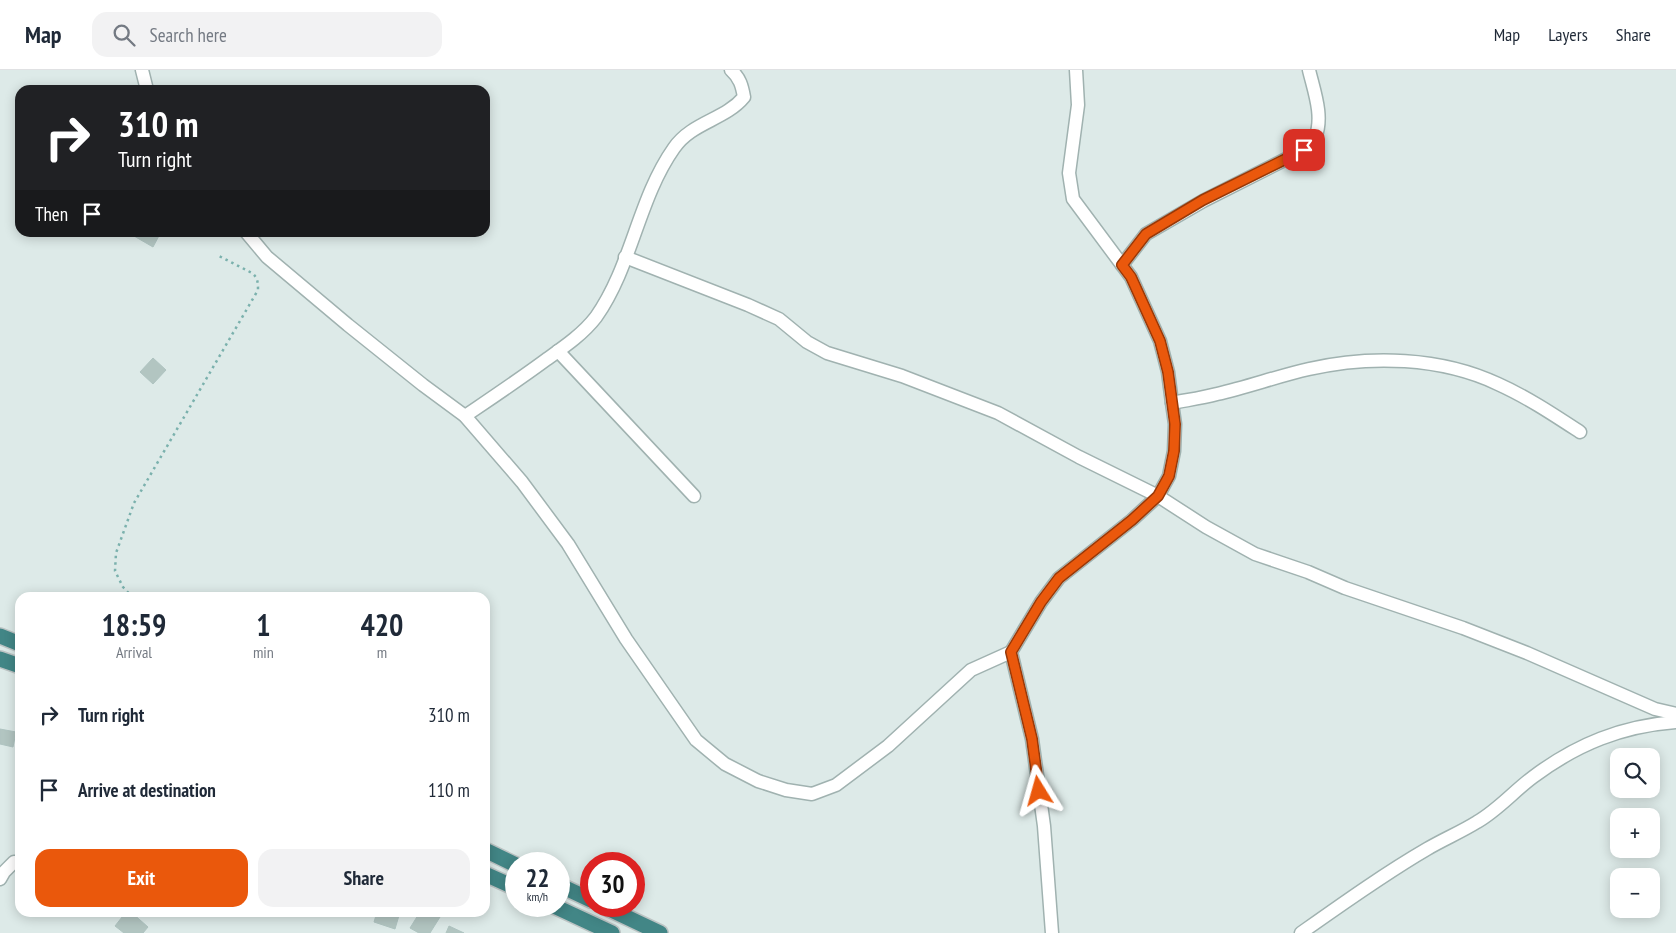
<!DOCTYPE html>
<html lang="en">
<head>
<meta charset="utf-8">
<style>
	:root { --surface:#fff; --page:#f2f2f3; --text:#1f2937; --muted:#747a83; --line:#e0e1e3; --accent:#ea580c }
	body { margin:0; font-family:"PT Sans Narrow",sans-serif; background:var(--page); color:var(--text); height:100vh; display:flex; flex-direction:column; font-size:19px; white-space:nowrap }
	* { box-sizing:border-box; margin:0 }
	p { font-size:16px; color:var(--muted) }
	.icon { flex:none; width:28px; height:28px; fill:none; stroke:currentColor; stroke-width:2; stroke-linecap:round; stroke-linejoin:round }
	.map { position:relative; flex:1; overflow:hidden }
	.sheet { position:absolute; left:15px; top:522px; width:475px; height:325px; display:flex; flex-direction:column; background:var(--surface); border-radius:15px; box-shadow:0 2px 12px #0003 }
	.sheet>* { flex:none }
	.top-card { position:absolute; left:15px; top:15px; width:475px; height:152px; border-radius:15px; box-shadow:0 2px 12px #0003; background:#202124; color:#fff; overflow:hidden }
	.buttons { position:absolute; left:1610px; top:678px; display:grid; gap:10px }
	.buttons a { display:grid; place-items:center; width:50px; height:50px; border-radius:10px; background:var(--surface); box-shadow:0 2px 12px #0003; font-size:25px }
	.speed { position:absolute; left:505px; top:782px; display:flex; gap:10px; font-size:25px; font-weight:700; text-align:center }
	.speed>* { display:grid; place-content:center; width:65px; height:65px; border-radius:50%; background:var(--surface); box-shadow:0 2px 12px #0003; line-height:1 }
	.speed small { font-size:12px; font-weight:400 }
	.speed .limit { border:8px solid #d22; background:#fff; color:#111 }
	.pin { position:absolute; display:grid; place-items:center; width:42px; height:42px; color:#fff; margin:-21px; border-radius:10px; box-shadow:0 2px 8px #0006 }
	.me { position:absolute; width:55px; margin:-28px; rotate:352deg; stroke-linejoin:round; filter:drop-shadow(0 0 4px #0008) }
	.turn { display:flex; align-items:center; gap:18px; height:105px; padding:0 20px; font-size:22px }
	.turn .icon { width:65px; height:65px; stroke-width:2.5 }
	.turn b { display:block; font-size:35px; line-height:42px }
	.then { display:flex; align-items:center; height:48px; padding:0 20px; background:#0003; gap:10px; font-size:19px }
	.eta { display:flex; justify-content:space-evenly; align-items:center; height:85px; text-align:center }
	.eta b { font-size:30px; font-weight:700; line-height:35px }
	.cta { display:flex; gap:10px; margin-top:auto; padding:10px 20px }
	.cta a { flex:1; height:58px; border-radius:15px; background:var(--accent); color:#fff; font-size:20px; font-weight:700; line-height:58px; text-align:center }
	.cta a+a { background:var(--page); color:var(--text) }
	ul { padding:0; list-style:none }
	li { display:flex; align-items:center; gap:15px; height:75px; padding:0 20px }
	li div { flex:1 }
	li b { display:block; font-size:19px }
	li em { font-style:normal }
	header { display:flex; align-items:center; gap:30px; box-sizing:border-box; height:70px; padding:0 25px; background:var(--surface); border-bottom:1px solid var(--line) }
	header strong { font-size:24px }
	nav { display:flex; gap:28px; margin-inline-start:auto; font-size:18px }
	.search { width:350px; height:45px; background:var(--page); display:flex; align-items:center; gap:12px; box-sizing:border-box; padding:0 18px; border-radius:15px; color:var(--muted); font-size:19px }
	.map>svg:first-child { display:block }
</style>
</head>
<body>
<header>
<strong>Map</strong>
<div class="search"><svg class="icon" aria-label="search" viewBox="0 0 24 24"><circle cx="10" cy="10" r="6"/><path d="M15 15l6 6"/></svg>Search here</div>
<nav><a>Map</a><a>Layers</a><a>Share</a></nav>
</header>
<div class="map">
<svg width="1676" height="863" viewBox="0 0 1676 863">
	<rect width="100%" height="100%" fill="#ddeae8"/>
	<g fill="#b2c5c1" stroke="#afc4c1">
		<path d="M136,162H161L153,177L134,166Z"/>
		<path d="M153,288L166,300L153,314L140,302Z"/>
		<path d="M0,659L16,662L13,677L0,674Z"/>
		<path d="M126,842H131L148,857L143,863H124L115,856Z"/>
		<path d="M377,842H400L395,859L374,852Z"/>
		<path d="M420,842H433L440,847L430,863H419L410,858Z"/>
		<path d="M449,856L464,863H446Z"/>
	</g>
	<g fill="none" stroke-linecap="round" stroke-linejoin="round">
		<defs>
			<g id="minor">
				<path d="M142,0L147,20"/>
				<path d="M246,162L267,187L348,255L423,315L465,346L522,412L568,474L626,569L696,670L725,694L758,711L786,720L812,724L836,715L888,676L971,600L1011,582"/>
				<path d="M625,187L748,235L779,249L807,272L827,283L902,306L998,343L1079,387L1158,426L1206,457L1255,484L1308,502L1345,518L1463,558L1527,583L1655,639L1676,644"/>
				<path d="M1122,195L1146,164L1203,131L1304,80C1308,77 1312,73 1315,68C1324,47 1314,21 1309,0"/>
				<path d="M558,281L694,426"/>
				<path d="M1172,333C1187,330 1202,328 1217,324C1248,317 1278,306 1309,299C1370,285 1441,287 1498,314C1527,327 1554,345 1580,362"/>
				<path d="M465,346C493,327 520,309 547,289C564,277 583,264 596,247C632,196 638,129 674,78C692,52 725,50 744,27C742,16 740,8 731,0"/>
				<path d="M0,809L4,802L14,792L20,793"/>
				<path d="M1052,863L1044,756L1032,669L1011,582L1041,532L1059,508L1132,450L1158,426L1169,406L1174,381L1175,354L1172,333L1168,302L1160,271L1131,207L1073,129L1069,103L1078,35L1076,0"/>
				<path d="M1301,863C1342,834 1384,804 1427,779C1444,769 1461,762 1477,752C1498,740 1514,721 1533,707C1577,674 1622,656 1676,652"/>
			</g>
			<g id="trunk">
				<path d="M0,566L20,574"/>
				<path d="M0,589L20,596"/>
				<path d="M485,780L516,795"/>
				<path d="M485,804L516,818"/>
				<path d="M559,815L591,830"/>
				<path d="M554,836L612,863"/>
				<path d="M603,836L660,863"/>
			</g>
		</defs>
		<use href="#minor" stroke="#a0b2b0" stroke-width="15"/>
		<use href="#trunk" stroke="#bcc4c4" stroke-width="18"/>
		<path stroke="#7bb1ad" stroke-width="2.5" stroke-dasharray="2.5 4" stroke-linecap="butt" d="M133,528L123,517L115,501L116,483L134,433L258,220C258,213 258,208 252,203L219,186"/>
		<use href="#minor" stroke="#fff" stroke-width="12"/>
		<use href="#trunk" stroke="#428686" stroke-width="15"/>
	</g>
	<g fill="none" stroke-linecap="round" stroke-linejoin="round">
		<defs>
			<path id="route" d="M1039,721L1032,669L1011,582L1041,532L1059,508L1132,450L1158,426L1169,406L1174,381L1175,354L1168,302L1160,271L1131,207L1122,195L1146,164L1203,130L1304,80"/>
		</defs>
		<use href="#route" stroke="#983908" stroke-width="12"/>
		<use href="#route" stroke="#ea580c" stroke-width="9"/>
	</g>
</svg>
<div class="buttons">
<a><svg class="icon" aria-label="search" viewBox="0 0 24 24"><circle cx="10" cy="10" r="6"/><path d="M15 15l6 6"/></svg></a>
<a>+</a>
<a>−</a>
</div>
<div class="speed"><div>22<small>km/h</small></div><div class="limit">30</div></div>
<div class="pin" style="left:1304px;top:80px;background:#d93025"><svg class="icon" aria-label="arrive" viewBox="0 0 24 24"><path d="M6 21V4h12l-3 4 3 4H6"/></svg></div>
<svg class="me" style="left:1039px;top:721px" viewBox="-20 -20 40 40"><path d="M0-17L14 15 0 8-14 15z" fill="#ea580c" stroke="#fff" stroke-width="4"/></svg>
<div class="top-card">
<div class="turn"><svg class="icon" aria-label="right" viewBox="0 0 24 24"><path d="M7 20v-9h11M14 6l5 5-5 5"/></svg><div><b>310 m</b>Turn right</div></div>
<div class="then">Then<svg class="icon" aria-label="arrive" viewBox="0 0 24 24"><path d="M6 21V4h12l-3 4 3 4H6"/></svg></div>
</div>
<section class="sheet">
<div class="eta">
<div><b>18:59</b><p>Arrival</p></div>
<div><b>1</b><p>min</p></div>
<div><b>420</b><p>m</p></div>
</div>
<ul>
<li><svg class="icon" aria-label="right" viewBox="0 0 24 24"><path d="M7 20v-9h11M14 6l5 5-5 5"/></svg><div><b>Turn right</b></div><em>310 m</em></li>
<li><svg class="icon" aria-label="arrive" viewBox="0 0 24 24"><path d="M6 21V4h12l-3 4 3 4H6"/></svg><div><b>Arrive at destination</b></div><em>110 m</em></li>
</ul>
<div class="cta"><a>Exit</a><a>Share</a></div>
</section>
</div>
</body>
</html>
